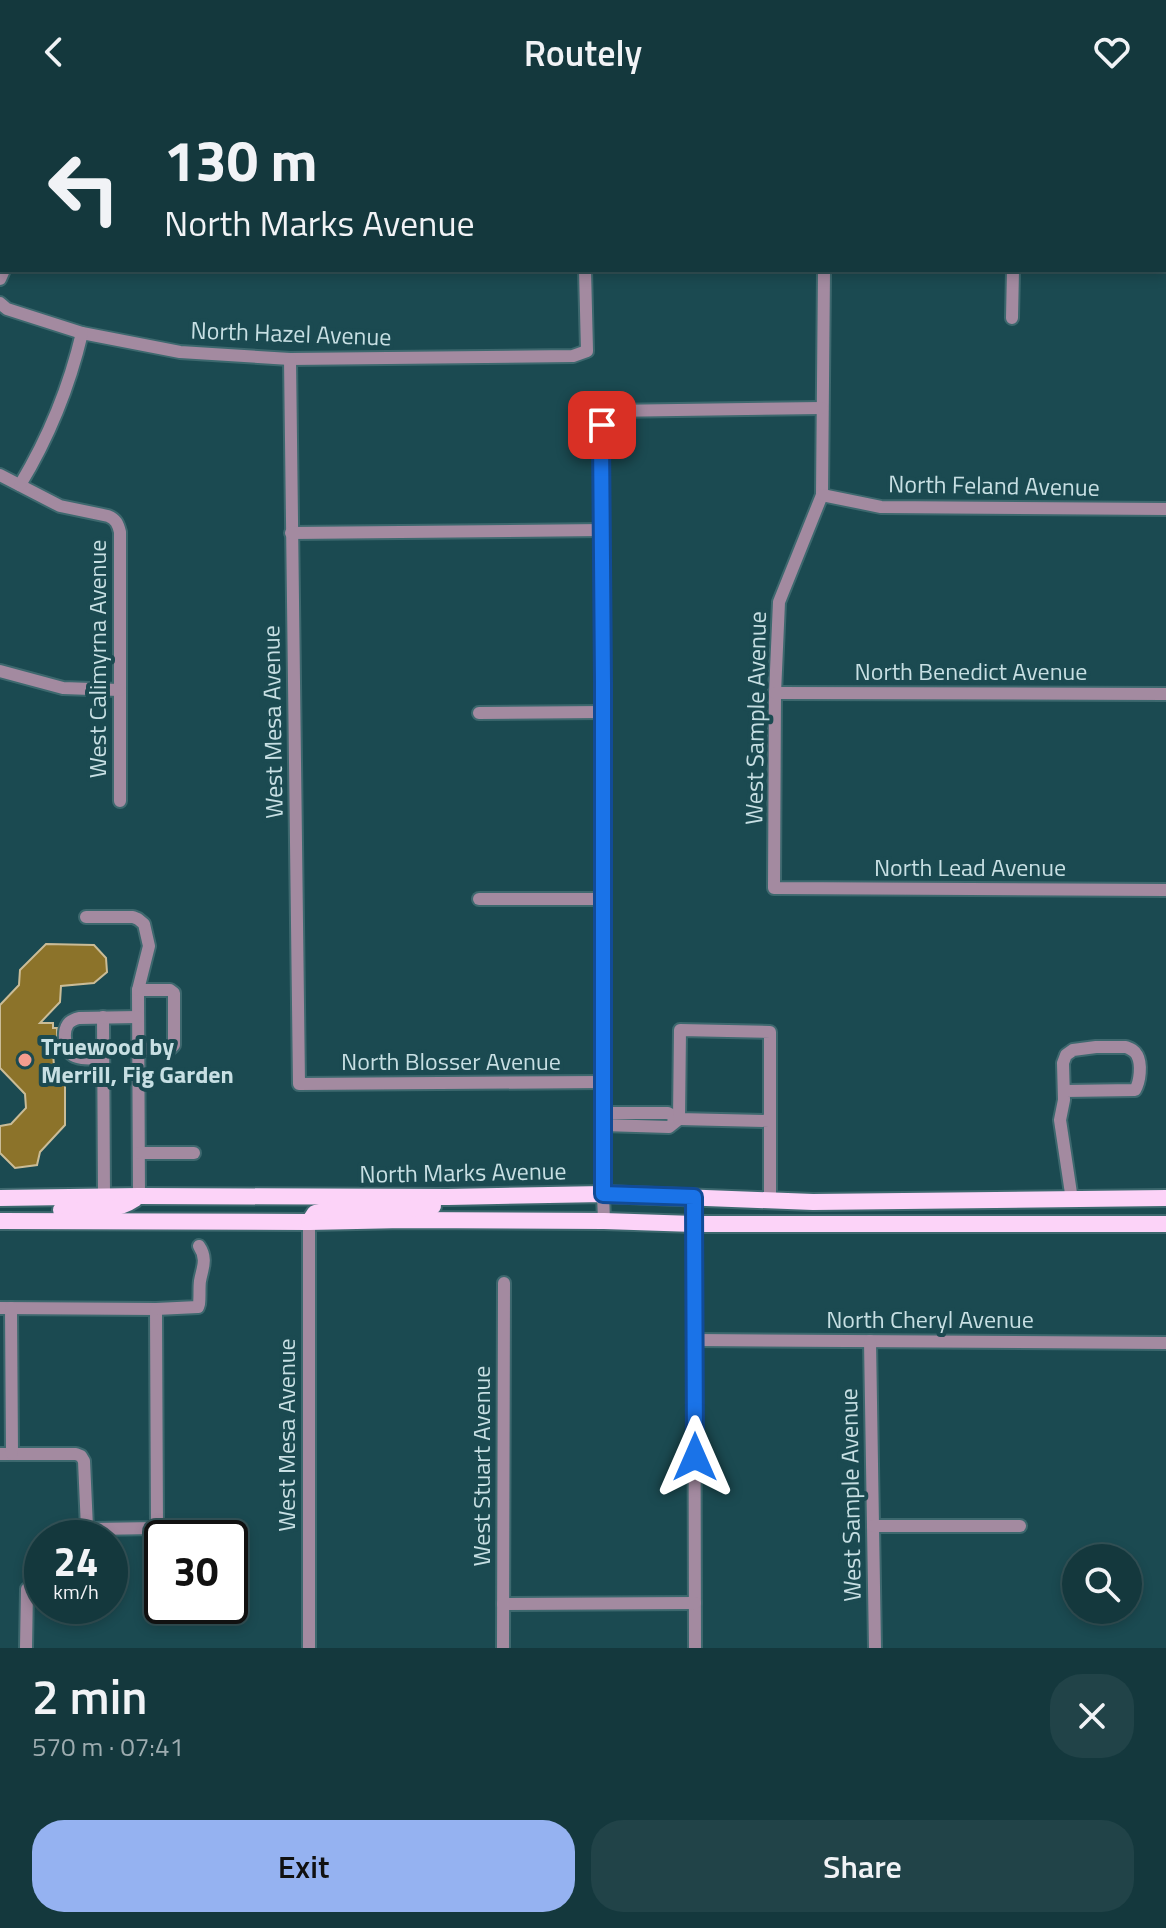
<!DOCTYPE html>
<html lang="en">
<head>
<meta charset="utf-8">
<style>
	:root { --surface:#14383d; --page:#214348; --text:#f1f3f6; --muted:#9dacb0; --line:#335257; --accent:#95b2f1 }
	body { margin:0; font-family:"Titillium Web",sans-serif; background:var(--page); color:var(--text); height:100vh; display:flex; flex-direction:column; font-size:30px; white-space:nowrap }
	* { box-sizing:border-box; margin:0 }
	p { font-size:26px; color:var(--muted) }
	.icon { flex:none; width:44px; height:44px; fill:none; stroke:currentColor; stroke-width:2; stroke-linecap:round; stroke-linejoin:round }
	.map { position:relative; height:1544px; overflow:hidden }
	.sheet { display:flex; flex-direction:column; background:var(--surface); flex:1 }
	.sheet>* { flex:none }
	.top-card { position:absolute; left:0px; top:0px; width:1166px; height:168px; box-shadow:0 4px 12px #0003,0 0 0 2px var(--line); background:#14383d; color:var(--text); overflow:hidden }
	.tools { position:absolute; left:1062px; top:1440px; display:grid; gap:16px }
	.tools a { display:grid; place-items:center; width:80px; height:80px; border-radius:50%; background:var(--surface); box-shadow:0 4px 12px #0003,0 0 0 2px var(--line); font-size:40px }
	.speed { position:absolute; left:24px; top:1416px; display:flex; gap:16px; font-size:40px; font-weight:700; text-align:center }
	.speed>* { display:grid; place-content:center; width:104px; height:104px; border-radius:50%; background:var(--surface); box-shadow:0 4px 12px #0003,0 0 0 2px var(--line); line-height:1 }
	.speed small { font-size:20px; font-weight:400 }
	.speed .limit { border:4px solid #111; border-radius:12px; background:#fff; color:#111 }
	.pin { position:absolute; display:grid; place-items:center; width:68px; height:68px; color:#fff; margin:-34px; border-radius:16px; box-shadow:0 4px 12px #0006 }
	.me { position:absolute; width:88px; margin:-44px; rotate:0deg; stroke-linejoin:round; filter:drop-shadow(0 0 6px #0008) }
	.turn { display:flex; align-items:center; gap:28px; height:168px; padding:0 32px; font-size:36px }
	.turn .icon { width:104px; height:104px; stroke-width:2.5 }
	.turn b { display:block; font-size:56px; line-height:68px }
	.round { display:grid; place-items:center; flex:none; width:84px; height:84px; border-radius:32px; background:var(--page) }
	.overview { display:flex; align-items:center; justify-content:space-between; height:136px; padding:0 32px }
	h1 { font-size:48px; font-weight:600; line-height:60px }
	.cta { display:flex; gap:16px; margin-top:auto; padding:16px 32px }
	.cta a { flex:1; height:92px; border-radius:32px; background:var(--accent); color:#111; font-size:32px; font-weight:600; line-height:92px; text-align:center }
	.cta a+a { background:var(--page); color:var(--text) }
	header { display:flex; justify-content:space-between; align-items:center; height:104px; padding:0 32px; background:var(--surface); font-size:36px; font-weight:600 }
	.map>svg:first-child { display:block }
</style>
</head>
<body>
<header><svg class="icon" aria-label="back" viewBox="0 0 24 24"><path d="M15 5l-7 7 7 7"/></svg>Routely<svg class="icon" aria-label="heart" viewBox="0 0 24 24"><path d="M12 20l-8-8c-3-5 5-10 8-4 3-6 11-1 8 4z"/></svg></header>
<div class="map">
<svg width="1166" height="1544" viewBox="0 0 1166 1544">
	<rect width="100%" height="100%" fill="#1b4a51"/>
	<path fill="#8c732a" stroke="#cabc97" stroke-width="2" d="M46,840L94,841L106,854L107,868L94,879L61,882L60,898L40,919H53V924H57V941L52,940L54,961L65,972V1021L40,1048L37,1061L15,1064L0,1049V1022L11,1020L26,1004L25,990L0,964V901L19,881L20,866Z"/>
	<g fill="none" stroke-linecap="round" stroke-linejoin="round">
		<defs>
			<g id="minor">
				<path d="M365,0V2"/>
				<path d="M515,0V2"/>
				<path d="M617,1L946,2"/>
				<path d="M87,2L88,0"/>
				<path d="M1164,3H1166"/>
				<path d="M824,166L822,391L779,498L775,589L774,784L1166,786"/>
				<path d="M0,175L4,166"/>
				<path d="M0,199L7,205L82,229L180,248L290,255L573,252L587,247L585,166"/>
				<path d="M1012,214L1013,166"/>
				<path d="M290,255L299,980L603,978"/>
				<path d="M0,371L60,402L108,412C116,415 118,420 120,428V697"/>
				<path d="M20,381C49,333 69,284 82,229"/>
				<path d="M822,391L881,403L1166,405"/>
				<path d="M291,429L603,426"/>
				<path d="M0,567L63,584L119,586"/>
				<path d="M775,589L1166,590"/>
				<path d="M479,609L603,608"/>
				<path d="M479,795H603"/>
				<path d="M86,813H133L138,815L144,820L149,842L138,886L139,1092"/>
				<path d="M138,886H170L174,889V941L171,944L138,945"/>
				<path d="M103,913L104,1093"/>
				<path d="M103,954C95,954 85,956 77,953C65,950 62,929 68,920C71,916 75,915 79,914L138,913"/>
				<path d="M1065,987L1135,986C1140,978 1142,960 1137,951C1134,946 1131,945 1126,943H1096L1073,946L1066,951L1063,959L1064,996L1060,1016L1072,1096"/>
				<path d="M603,1009H668L679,1015L669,1023L603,1021"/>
				<path d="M769,1017L679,1015L680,926L770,928V1096"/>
				<path d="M139,1049H194"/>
				<path d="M694,1093L695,1544"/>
				<path d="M604,1117L603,1090L602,321L608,307L822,304"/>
				<path d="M309,1118V1544"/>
				<path d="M0,1204L156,1205L157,1424L91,1425L87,1424L84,1357L81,1352L76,1350H0"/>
				<path d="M11,1204L12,1350"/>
				<path d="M156,1205L198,1203L199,1200C200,1192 199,1184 200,1177C202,1165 208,1155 199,1142"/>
				<path d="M695,1236L1166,1239"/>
				<path d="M870,1237L875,1544"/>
				<path d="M873,1422H1020"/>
				<path d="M157,1424L166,1428H196"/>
				<path d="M503,1500L695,1499"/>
				<path d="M26,1544L27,1485"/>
				<path d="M503,1544L504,1179"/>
			</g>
			<g id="major">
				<path d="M0,1094L139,1092L448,1093L603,1090L813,1098L1166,1094"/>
				<path d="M61,1106C86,1106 113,1110 135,1095"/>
				<path d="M0,1117L309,1118L404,1116L604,1117L694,1120H1166"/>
				<path d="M309,1118L315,1109L333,1105H409L433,1102"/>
			</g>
		</defs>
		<use href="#minor" stroke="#3d686e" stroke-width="16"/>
		<use href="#major" stroke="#3d686e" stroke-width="20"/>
		<use href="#minor" stroke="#a38aa0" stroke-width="12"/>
		<use href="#major" stroke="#fcd3f8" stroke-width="16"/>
	</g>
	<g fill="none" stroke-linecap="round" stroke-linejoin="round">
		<defs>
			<path id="route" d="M602,321L601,332L603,578V1090L694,1093L695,1353"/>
		</defs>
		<use href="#route" stroke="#114b97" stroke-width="20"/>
		<use href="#route" stroke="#1a73e8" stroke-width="14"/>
	</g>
	<circle fill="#f59d8e" stroke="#1b4a51" stroke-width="3" cx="25" cy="956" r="8"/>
	<g text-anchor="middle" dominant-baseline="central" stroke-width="8" stroke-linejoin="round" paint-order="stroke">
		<g font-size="24" fill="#c7dfe3" stroke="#1b4a51">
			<text transform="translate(291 229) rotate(2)">North Hazel Avenue</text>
			<text transform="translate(994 381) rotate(1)">North Feland Avenue</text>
			<text transform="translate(97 555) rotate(-90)">West Calimyrna Avenue</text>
			<text x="971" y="567">North Benedict Avenue</text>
			<text transform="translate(755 614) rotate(-89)">West Sample Avenue</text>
			<text transform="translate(272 618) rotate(-91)">West Mesa Avenue</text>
			<text x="970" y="763">North Lead Avenue</text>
			<text x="451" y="957">North Blosser Avenue</text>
			<text transform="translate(463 1068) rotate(-1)">North Marks Avenue</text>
			<text x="930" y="1215">North Cheryl Avenue</text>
			<text transform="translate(286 1331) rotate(-90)">West Mesa Avenue</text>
			<text transform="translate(481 1362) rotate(-90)">West Stuart Avenue</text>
			<text transform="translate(850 1391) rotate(-91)">West Sample Avenue</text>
		</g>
		<g font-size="24" font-weight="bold" fill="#c7dfe3" stroke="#1b4a51" text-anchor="start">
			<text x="41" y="942">Truewood by<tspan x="41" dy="28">Merrill, Fig Garden</tspan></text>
		</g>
	</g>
</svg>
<div class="tools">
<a><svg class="icon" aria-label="search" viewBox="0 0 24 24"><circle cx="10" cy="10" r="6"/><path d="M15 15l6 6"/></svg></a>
</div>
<div class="speed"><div>24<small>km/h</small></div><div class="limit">30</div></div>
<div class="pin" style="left:602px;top:321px;background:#d93025"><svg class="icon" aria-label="arrive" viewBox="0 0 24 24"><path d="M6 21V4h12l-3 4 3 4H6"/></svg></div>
<svg class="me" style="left:695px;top:1353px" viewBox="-20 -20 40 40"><path d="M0-17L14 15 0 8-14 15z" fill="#1a73e8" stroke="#fff" stroke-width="4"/></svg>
<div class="top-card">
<div class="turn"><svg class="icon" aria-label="left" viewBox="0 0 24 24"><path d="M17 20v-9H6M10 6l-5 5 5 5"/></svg><div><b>130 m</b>North Marks Avenue</div></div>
</div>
</div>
<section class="sheet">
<div class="overview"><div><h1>2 min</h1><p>570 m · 07:41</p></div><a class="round"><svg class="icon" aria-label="close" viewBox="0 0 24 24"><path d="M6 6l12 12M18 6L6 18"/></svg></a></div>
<div class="cta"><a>Exit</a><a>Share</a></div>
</section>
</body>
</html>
